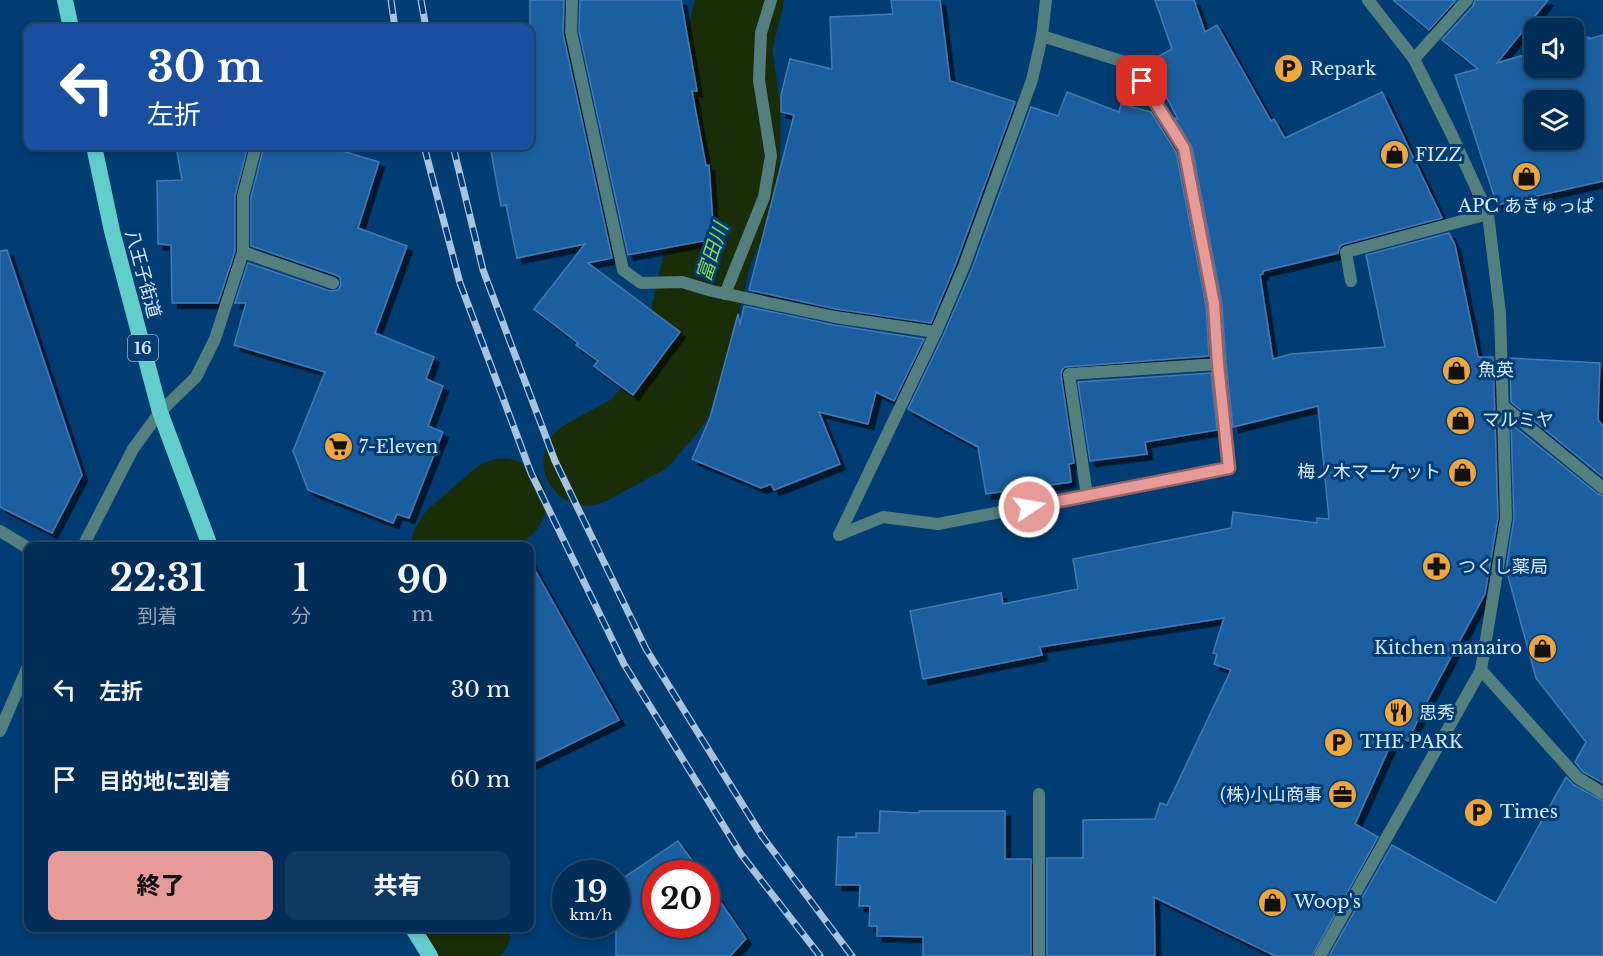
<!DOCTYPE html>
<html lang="ja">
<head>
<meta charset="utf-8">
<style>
	:root { --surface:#012d56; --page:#0f3960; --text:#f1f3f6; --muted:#96a8b9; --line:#23496c; --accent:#e69b98 }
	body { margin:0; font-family:"Libre Baskerville","Noto Sans JP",serif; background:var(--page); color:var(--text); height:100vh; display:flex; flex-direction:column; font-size:22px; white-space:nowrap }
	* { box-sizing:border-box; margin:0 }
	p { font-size:20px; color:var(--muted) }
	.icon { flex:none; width:33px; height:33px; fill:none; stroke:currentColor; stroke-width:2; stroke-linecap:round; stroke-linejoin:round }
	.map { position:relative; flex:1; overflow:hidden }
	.details { position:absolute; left:24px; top:542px; width:510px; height:390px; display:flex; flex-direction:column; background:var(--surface); border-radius:12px; box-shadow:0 3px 9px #0003,0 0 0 2px var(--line) }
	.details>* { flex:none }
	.guide { position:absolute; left:24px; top:24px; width:510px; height:126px; border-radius:12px; box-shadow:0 3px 9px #0003,0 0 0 2px var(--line); background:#1a4fa0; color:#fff; overflow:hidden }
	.tools { position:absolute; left:1524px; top:18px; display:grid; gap:12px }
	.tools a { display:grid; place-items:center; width:60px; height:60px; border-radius:12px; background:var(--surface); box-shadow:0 3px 9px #0003,0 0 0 2px var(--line); font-size:30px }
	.speed { position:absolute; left:552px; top:860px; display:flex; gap:12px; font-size:30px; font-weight:700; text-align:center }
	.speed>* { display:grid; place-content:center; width:78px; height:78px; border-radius:50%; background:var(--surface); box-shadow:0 3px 9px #0003,0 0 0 2px var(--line); line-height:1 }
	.speed small { font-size:15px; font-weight:400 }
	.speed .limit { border:9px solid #d22; background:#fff; color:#111 }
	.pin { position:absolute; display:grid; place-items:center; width:51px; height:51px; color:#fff; margin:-26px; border-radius:12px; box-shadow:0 3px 9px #0006 }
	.me { position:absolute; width:66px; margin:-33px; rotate:78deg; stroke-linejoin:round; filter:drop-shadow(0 0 4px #0008) }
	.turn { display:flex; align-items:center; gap:21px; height:126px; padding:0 24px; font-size:27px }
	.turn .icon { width:78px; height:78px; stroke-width:2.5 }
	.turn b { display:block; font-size:42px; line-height:51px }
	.eta { display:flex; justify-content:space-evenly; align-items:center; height:102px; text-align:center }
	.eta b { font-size:36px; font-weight:800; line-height:42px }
	.primary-button { display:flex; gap:12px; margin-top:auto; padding:12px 24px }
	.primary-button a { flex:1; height:69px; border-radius:12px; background:var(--accent); color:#111; font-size:24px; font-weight:800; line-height:69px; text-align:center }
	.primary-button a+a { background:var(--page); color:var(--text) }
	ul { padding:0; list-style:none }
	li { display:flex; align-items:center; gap:18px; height:90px; padding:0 24px }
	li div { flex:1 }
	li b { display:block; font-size:22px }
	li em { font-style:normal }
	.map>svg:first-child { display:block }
</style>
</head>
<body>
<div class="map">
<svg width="1603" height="956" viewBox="0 0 1603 956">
	<defs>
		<filter id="shadow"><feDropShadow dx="5.5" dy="5.5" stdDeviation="0" flood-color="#0009"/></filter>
	</defs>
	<rect width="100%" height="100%" fill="#013c72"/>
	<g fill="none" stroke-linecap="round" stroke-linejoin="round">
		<g stroke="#1a2d09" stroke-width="87">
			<path d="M587,462L639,434L668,400L693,321L708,254L736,187L737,109L728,47L740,0"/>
			<path d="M455,546L459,540L503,502"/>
			<path d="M463,933L468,927"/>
		</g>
	</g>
	<g fill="#1e5fa1" stroke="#457ab5" stroke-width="1.5" fill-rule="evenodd" filter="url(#shadow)">
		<path d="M530,0H564L563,34L612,258L588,263L680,332L633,395L594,366L598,361L576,345L578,343L534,309L585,244L517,258L506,205L501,206L490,146H530Z"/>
		<path d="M580,0H681L697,91H692L706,166L709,165L714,239L628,255L579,31Z"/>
		<path d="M891,0H940L950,81L1015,102L956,263L931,323L836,309L749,290L794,115L781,112V95L790,59L832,69L830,17L893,14Z"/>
		<path d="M1155,0H1194L1205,32L1217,25L1271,121L1274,119L1285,138L1382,92L1442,218L1344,244L1340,246L1338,253L1263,271V274L1260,275L1273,359L1291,354L1385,347L1366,255L1449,233L1455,245L1478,357H1493L1498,517L1485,594L1422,711L1408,741L1395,735L1355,824L1378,837L1312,956H1275L1154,897L1155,956H1047V858H1083V820L1155,819L1160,803L1167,805L1231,670L1214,664L1217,654L1213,653L1224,618L1040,647L1042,655L923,679L910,611L1001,593L1003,604L1078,589L1073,559L1231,528L1233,512L1317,523V518L1329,519L1318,406L1233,427L1226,363L1222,304L1192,147L1174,118L1178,119L1148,62L1172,49Z"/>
		<path d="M1393,0H1456L1429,30Z"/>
		<path d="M1475,0H1548L1497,63L1534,52V68H1574V41L1589,37V39L1603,35V181L1497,205L1455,75L1478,69L1442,40L1473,6ZM1534,100H1574V140H1534Z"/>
		<path d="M1067,92L1119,112L1121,104L1151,112L1176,152L1206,306L1209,356L1065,367L1062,370L1061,375L1074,463L1069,464L1071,482L986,494L978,447L908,409L943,336L972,269L1031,107L1058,116Z"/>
		<path d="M176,146H248L235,196V251L218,303H172L171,245L158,244L157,181L182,180Z"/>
		<path d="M264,146H326L379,162L358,228L407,246L375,333L434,357L426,379L443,386L428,426L443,432L409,518L397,514L393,523L308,490L293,451L325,372L234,345L246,303H235L248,263L330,291L338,290L341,285L340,278L336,275L251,246V197Z"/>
		<path d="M7,250L82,475L52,533L0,507V251Z"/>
		<path d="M744,306L834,325L924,339L894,401L876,392L868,424L819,412L840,464L774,490L771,484L761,488L692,459L710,418L738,314L740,325Z"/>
		<path d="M1510,358L1600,363L1598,420L1603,426V477L1511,402Z"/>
		<path d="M1211,373L1217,430L1145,442L1147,454L1090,461L1078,382Z"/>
		<path d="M1511,424L1598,494L1603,496V783L1583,772L1575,762L1586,742L1536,678L1506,569L1514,518Z"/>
		<path d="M530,561L619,720L530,764Z"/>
		<path d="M1566,777L1574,785L1603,801V956H1329L1392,845L1496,903Z"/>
		<path d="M880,811L919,813V811H1005V859H1031V956H923V937L877,936V926H869L870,906H859L860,885H836L838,837H856V833H879Z"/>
		<path d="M678,841L701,873H656V924H706V881L746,939L730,956H616V883Z"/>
	</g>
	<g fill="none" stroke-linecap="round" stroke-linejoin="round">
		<g stroke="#537f7e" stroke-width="12">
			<path d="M208,28H210"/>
			<path d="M1351,281L1346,252L1488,214"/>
			<path d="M1503,406L1603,488"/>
			<path d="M1087,495L1069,374L1218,364"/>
			<path d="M0,531L28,548"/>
			<path d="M839,535L883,517L938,524L1229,468L1218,364L1214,305L1184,149L1131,64L1042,36"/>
		</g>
		<g stroke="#537f7e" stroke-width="12">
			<path d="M572,0L571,32L623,270L641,283L682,282L712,291L835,317L936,332"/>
			<path d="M1368,0L1414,59L1451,133L1488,214L1500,313L1506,518L1481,670L1578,778L1603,793"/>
			<path d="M1414,59L1467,0"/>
			<path d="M243,252L333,283"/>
			<path d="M725,294L764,197L771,156L759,80L761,33L771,0"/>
			<path d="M839,535L936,332L964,266L1032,80L1042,36L1046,0"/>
			<path d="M83,546L133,449L160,412L196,377L215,339L243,252V196L256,146"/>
			<path d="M0,731L28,666"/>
			<path d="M1039,794V956"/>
			<path d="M1320,956L1481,670"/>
		</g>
		<g stroke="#61cecb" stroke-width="16">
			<path d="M65,0L71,28"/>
			<path d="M94,146L112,231L160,412L210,546"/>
			<path d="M412,927L430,956"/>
		</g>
		<defs>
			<g id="rail">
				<path d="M391,0L395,28"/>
				<path d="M421,0L426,28"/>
				<path d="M424,146L460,283L531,473L624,664L741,854L820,956"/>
				<path d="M453,146L483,270L555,461L646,649L762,836L852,956"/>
			</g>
		</defs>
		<use href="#rail" stroke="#a9c3df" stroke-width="7"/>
		<use href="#rail" stroke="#013c72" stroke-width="4.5" stroke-dasharray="14" stroke-linecap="butt"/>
	</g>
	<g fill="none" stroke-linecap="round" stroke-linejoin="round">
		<defs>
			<path id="route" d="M1029,507L1229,468L1218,364L1214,304L1184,148L1142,81"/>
		</defs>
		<use href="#route" stroke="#966563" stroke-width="15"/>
		<use href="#route" stroke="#e69b98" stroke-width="10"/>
	</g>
	<defs>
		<symbol id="parking-disc" viewBox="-11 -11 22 22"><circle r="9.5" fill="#efa73d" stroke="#013c72"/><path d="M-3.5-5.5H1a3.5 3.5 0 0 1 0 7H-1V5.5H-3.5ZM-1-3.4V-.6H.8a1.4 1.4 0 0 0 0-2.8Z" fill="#111"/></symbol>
		<symbol id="shop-disc" viewBox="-11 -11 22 22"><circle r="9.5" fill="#efa73d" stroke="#013c72"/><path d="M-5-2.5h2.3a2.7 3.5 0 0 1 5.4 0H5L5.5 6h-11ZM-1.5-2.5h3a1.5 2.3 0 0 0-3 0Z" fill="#111"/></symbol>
		<symbol id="supermarket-disc" viewBox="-11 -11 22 22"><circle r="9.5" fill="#efa73d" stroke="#013c72"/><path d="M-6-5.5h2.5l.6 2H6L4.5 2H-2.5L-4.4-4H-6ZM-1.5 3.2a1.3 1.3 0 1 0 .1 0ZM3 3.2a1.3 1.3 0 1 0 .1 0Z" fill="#111"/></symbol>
		<symbol id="pharmacy-disc" viewBox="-11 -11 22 22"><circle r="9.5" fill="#efa73d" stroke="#013c72"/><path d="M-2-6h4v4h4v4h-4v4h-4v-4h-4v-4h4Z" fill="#111"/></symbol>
		<symbol id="restaurant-disc" viewBox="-11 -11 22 22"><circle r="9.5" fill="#efa73d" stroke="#013c72"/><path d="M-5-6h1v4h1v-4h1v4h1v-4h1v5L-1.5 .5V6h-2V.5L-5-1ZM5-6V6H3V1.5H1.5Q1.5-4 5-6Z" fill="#111"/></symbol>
		<symbol id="office-disc" viewBox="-11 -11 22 22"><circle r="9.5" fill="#efa73d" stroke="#013c72"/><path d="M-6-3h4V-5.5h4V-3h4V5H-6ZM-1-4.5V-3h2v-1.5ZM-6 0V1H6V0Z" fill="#111"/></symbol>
	</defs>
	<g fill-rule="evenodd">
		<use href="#parking-disc" x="1272" y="52" width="33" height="33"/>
		<use href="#shop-disc" x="1378" y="138" width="33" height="33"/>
		<use href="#shop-disc" x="1510" y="160" width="33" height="33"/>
		<use href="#shop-disc" x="1440" y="354" width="33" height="33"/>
		<use href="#shop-disc" x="1444" y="404" width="33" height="33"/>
		<use href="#supermarket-disc" x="322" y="430" width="33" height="33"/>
		<use href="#shop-disc" x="1446" y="456" width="33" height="33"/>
		<use href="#pharmacy-disc" x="1420" y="550" width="33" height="33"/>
		<use href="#shop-disc" x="1526" y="632" width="33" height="33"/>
		<use href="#restaurant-disc" x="1382" y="696" width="33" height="33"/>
		<use href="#parking-disc" x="1322" y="726" width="33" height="33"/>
		<use href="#office-disc" x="1326" y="778" width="33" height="33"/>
		<use href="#parking-disc" x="1462" y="796" width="33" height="33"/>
		<use href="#shop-disc" x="1256" y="886" width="33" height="33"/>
	</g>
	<g text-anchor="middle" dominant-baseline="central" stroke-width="6" stroke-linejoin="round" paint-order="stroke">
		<rect fill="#013c72" stroke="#98b5d3" stroke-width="1.5" x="128" y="335" width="30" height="26" rx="4.5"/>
		<g font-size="16" font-weight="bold" fill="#d8e9fd">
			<text x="143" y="348">16</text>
		</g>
		<g font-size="18" fill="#d8e9fd" stroke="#013c72" text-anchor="start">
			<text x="1310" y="69">Repark</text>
			<text x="1415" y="155">FIZZ</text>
			<text x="1526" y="206" text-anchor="middle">APC あきゅっぱ</text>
			<text x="1478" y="370">魚英</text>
			<text x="1482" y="420">マルミヤ</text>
			<text x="359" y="447">7-Eleven</text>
			<text x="1441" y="472" text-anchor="end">梅ノ木マーケット</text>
			<text x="1458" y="567">つくし薬局</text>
			<text x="1522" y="648" text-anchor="end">Kitchen nanairo</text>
			<text x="1419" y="713">思秀</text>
			<text x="1360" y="742">THE PARK</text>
			<text x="1322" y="795" text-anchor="end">(株)小山商事</text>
			<text x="1500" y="812">Times</text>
			<text x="1294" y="902">Woop's</text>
		</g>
		<g font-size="18" fill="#d8e9fd" stroke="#013c72">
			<text transform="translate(143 274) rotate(75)">八王子街道</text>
		</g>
		<g font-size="20" font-style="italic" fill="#8ed84c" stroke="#013c72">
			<text transform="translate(712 252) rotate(-72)">富田川</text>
		</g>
	</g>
</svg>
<div class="tools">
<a><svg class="icon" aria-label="sound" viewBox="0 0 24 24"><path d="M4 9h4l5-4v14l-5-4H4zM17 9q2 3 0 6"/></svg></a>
<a><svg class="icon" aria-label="layers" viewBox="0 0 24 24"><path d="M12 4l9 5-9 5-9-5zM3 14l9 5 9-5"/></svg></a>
</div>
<div class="speed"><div>19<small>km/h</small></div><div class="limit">20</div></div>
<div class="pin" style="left:1142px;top:81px;background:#d93025"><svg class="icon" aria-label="arrive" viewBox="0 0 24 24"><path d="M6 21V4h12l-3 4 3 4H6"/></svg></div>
<svg class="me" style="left:1029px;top:507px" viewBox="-20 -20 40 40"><circle r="17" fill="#e69b98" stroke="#fff" stroke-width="3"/><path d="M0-11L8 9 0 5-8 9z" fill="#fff"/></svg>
<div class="guide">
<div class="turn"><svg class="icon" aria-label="left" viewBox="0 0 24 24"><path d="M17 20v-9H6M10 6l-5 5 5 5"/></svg><div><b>30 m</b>左折</div></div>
</div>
<section class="details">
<div class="eta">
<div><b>22:31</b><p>到着</p></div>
<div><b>1</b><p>分</p></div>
<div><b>90</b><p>m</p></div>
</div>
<ul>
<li><svg class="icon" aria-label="left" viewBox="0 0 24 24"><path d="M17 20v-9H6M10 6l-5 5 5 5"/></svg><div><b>左折</b></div><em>30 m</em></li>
<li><svg class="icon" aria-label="arrive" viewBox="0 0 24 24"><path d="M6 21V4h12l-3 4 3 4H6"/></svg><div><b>目的地に到着</b></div><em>60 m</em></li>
</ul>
<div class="primary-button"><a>終了</a><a>共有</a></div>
</section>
</div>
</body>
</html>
